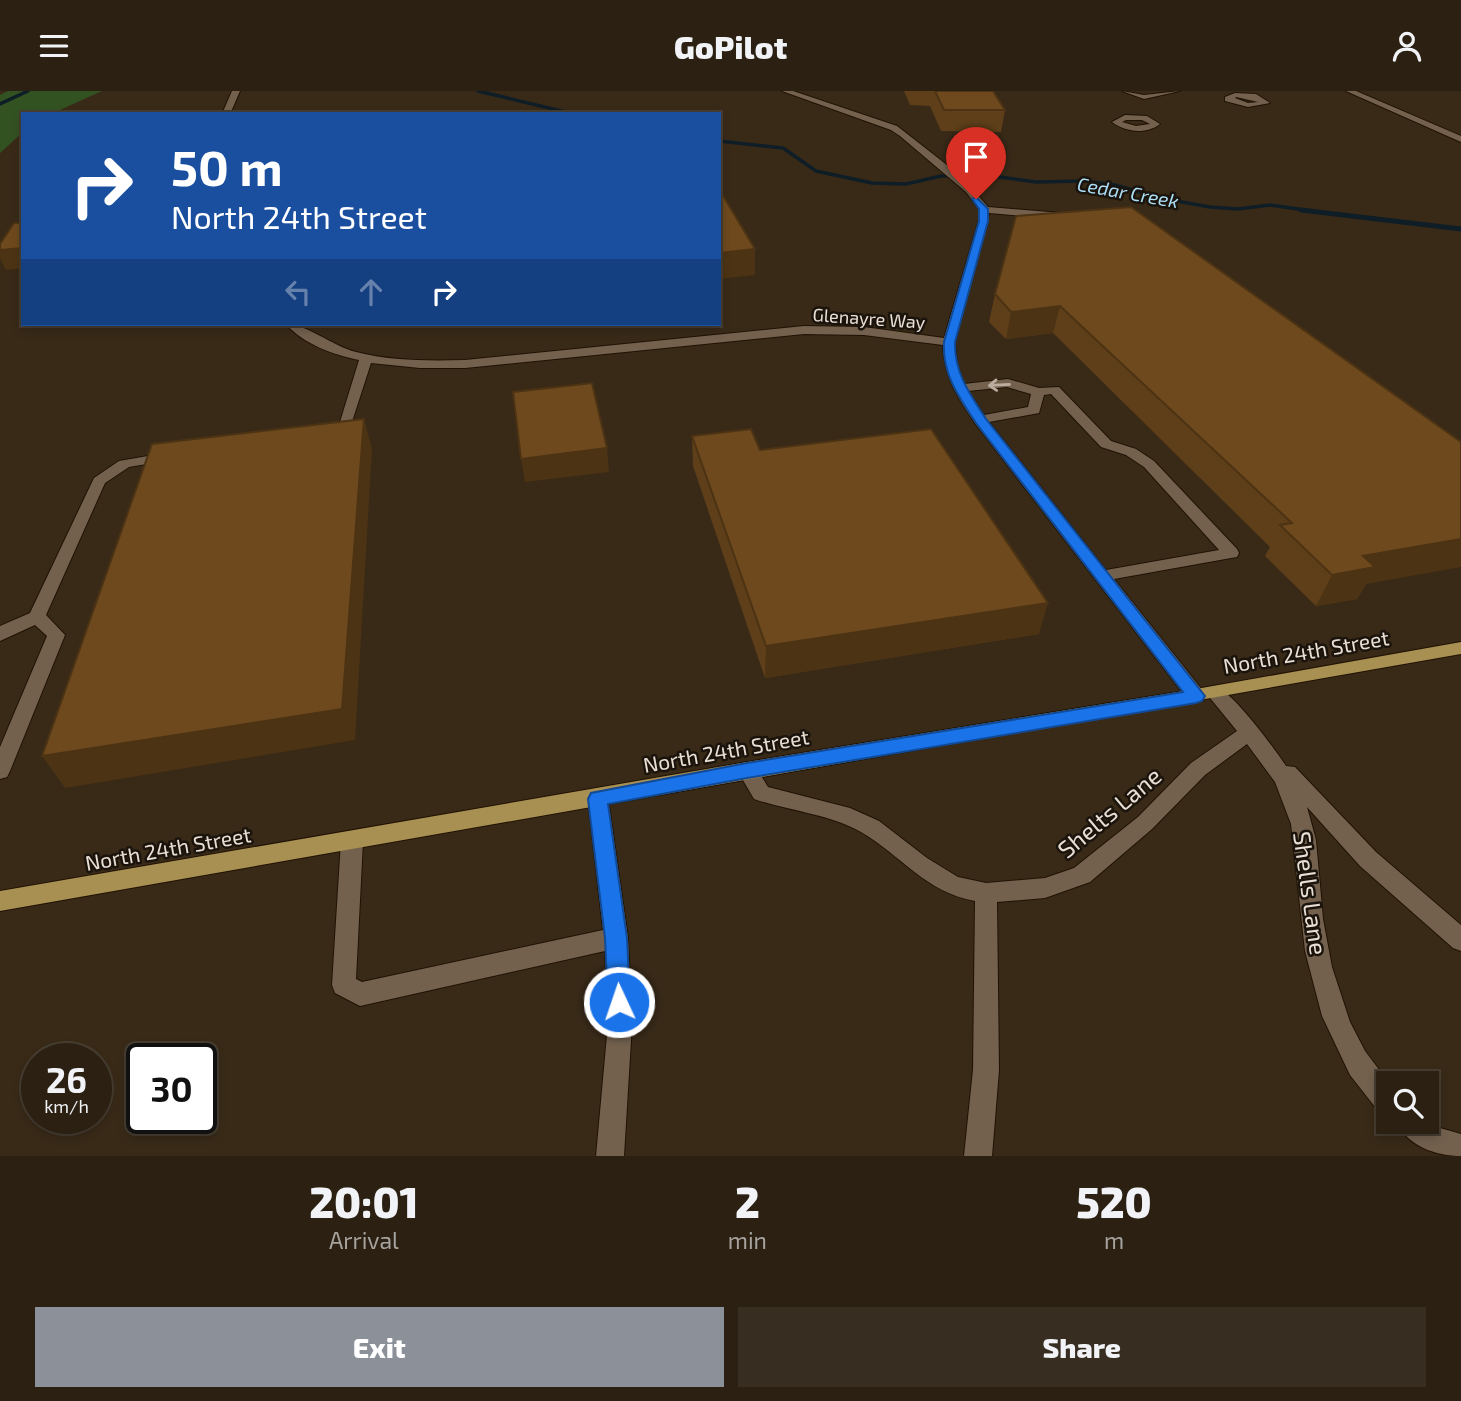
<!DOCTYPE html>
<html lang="en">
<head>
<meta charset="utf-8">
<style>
	:root { --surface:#2b2012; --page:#372d20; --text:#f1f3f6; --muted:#a6a39f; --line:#473e32; --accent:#8c9099 }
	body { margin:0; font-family:"Exo 2",sans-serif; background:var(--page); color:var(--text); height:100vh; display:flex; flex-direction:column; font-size:26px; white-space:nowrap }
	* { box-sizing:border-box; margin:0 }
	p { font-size:23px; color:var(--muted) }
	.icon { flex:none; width:38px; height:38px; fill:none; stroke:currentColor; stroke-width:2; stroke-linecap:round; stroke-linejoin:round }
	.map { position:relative; height:1065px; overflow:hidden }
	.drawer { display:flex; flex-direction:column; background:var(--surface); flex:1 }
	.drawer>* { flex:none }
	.guide { position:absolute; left:21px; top:21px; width:700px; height:214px; border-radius:0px; box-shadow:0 4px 10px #0003,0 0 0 2px var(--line); background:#1a4fa0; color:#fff; overflow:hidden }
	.tools { position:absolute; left:1376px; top:980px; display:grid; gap:14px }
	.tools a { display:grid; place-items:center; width:63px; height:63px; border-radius:0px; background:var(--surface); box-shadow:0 4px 10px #0003,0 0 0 2px var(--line); font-size:35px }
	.speed { position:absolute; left:21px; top:952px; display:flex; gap:14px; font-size:35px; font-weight:700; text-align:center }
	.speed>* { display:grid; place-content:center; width:91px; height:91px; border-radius:50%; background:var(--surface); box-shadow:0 4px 10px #0003,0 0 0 2px var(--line); line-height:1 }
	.speed small { font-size:18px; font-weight:400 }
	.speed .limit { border:4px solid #111; border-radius:10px; background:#fff; color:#111 }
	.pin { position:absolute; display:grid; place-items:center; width:60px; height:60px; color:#fff; margin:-72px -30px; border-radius:50% 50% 50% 0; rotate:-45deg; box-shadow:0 0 7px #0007 }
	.pin .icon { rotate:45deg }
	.me { position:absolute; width:77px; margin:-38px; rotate:357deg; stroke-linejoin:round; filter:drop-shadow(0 0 5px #0008) }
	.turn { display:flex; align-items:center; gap:24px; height:147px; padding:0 35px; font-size:32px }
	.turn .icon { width:91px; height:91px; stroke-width:2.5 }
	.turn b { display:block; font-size:49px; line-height:60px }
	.lanes { display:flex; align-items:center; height:66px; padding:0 35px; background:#0003; justify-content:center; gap:35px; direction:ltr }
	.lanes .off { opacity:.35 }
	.eta { display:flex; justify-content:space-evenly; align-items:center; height:119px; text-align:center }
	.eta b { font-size:42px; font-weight:800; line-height:49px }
	.primary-button { display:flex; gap:14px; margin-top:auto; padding:14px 35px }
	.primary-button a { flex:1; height:80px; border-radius:0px; background:var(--accent); color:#fff; font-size:28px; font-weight:800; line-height:80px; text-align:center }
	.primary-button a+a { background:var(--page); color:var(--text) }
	header { display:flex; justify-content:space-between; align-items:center; height:91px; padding:0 35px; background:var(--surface); font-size:32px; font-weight:800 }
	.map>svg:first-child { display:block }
</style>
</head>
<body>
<header><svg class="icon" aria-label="menu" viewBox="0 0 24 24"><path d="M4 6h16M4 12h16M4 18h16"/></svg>GoPilot<svg class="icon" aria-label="person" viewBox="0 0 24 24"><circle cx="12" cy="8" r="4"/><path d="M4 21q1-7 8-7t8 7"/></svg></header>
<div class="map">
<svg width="1461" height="1065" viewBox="0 0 1461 1065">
	<rect width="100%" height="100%" fill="#392a18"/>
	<path fill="#335222" d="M8,0H102L51,23H23V41L0,62V4Z"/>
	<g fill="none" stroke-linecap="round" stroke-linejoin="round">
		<g stroke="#0f1e26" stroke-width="3.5">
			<path d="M478,0L574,23"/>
			<path d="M0,13L28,0"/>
			<path d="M719,50L783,57L816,80L872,92L906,93L941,85L986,84L1036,91L1085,90L1115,94L1165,108L1210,116L1238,118L1270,114L1312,120"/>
		</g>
		<path stroke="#0f1e26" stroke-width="5" d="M1301,119L1461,138"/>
		<defs>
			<g id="minor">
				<path d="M232,0H240L230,23H222Z"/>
				<path d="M782,0H793L897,35L961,85L988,116L1061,122L1066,125L1061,128L989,122L955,251L957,273L964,293L1008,288L1039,297L1059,296L1111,350L1136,358L1154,370L1237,458L1239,462L1237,466L1231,467L1114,488L1203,600L1205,605L1203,610H1189L975,332C958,307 944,285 943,254L864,244L804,243L465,277H420L371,272L348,343L334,349L327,345L335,340L340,331L359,269C334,264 303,253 286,233C307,233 332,255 356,261C391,270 429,270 465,269L804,235L864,236L944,247L979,129V118L966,101L900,45L891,39ZM1007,296L1031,303L1028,316L984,324L968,300ZM1051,303L1101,356L1126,364L1144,376L1219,459L1106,479L989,331L1039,322L1044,304Z"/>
				<path d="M1122,0L1144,4L1180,0L1144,8Z"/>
				<path d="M1346,0H1356L1461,45V51Z"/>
				<path d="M1235,2L1256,3L1270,12L1248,16L1225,10V6ZM1236,6L1258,11L1248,12L1235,7Z"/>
				<path d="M1125,24L1147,25L1160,33C1146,44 1125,41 1112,31ZM1126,29H1142L1150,33L1136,35L1122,31Z"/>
				<path d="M171,361L178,365L176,368L129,376L105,392L46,524L65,544L10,680L7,686L0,688V656L47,545L35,534L0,550V535L30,522L94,387L119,370Z"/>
				<path d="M1215,595C1233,601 1274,657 1286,675L1295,676L1376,761L1461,834V860L1453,857L1360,775L1307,716L1316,749L1323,828L1332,876L1350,931L1365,960L1389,992L1388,1025L1379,1021L1350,984L1322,925L1305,860L1291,733L1275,691L1247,653L1205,684L1152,738L1090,791L1045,807L997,811L999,979L992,1065H964L973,979L975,810C925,801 901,764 861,741C829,723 789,720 754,708L737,679L740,673L747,671L754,673L768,696L850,717L879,730L927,767L958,786L986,792L1045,787L1074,777L1138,726L1191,672L1237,640L1206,602L1208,597Z"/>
				<path d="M598,700L605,702L608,708L628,847L632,933L624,1065H596L608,933L605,860L360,915L335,902L332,894L341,750L344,744L352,741L360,744L363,750L356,888L362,891L603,839L588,708L591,702Z"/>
				<path d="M1426,1026L1440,1037L1461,1043V1065C1436,1065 1407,1055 1397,1031H1426Z"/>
			</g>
			<path id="major" d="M1461,551V563L0,820V800L747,671L1196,598Z"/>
		</defs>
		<use href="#minor" stroke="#201203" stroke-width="2"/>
		<use href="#major" stroke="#201203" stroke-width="2"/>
		<use href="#minor" fill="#73614e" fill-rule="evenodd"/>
		<use href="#major" fill="#a88f52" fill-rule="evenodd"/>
	</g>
	<g fill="#5e3f19">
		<path d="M904,0H993L1005,19L1001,41L941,40L930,15L910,14Z"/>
		<path d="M1016,125L1366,493L1357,508L1316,515L1265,465L1270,456L1053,242L1006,248L989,231L995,203Z"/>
		<path d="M692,345L760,359L1039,543L765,587L693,375Z"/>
	</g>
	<g fill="#4c3314">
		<path d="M23,157V177L6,179L0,168V159Z"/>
		<path d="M755,158V184L719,188V162Z"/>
		<path d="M1060,215L1053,242L1006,248L1011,221Z"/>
		<path d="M364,328L372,358L355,649L65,697L42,665Z"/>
		<path d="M607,357L609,381L525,391L521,368Z"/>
		<path d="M1461,448V476L1366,493L1357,508L1316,515L1332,484L1363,465Z"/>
		<path d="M1048,512L1039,543L765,587L766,555Z"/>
	</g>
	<g fill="#6d491d" stroke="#4c3314" stroke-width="2">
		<path d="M935,0H993L1005,19H944Z"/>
		<path d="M719,98L755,158L719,162Z"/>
		<path d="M1131,116L1461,351V448L1363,465L1375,476L1332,484L1280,434L1292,432L1060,215L1011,221L995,203L1016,125Z"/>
		<path d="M14,132H23V157L0,159V153Z"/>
		<path d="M592,292L607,357L521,368L513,301Z"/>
		<path d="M364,328L342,618L42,665L152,353Z"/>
		<path d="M751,338L760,359L931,338L1048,512L766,555L692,345Z"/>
	</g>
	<defs><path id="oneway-shaft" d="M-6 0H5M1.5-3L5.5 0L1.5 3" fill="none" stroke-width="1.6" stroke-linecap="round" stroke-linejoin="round" transform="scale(1.75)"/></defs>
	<use stroke="#baad9f" href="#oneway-shaft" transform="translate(999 294) rotate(177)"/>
	<path fill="#1a73e8" stroke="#114b97" stroke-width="2" d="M976,106L988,118V130L955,251C954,282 970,303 986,328L1205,605L1202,610L1196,612L747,687L608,713L627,847L630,911L627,919L619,922L611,919L608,911L605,847L588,708L591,702L747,672L1183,601L976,332C959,306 942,283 944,251L979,130V118L972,108Z"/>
	<g text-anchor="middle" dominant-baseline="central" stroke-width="5" stroke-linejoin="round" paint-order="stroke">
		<g font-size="18" fill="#eadfd5" stroke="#1b140c">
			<text transform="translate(869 227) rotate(4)">Glenayre Way</text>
		</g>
		<g font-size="19" font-style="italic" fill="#addff9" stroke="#1b140c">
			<text transform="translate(1128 101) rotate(10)">Cedar Creek</text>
		</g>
		<g font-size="21" fill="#eadfd5" stroke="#1b140c">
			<text transform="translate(1306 560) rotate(-10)">North 24th Street</text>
			<text transform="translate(726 659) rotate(-10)">North 24th Street</text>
			<text transform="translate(168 757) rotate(-10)">North 24th Street</text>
		</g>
		<g font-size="24" fill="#eadfd5" stroke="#1b140c">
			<text transform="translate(1109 721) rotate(-40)">Shelts Lane</text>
			<text transform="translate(1311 802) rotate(82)">Shells Lane</text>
		</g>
	</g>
</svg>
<div class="tools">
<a><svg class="icon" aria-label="search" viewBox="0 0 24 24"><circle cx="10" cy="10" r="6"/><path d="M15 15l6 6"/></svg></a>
</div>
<div class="speed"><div>26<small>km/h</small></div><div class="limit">30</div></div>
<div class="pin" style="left:976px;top:108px;background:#d93025"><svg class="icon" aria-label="arrive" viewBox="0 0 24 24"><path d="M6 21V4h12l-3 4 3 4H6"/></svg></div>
<svg class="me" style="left:619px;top:911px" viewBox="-20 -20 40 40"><circle r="17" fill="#1a73e8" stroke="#fff" stroke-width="3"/><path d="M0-11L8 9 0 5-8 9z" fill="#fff"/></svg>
<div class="guide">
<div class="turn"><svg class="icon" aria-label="right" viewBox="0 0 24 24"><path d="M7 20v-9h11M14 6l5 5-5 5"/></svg><div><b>50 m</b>North 24th Street</div></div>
<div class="lanes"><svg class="icon off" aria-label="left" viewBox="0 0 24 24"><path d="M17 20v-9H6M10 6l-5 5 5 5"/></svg><svg class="icon off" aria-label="ahead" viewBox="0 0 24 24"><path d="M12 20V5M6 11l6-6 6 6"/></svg><svg class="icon" aria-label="right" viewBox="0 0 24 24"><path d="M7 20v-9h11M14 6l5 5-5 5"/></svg></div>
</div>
</div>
<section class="drawer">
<div class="eta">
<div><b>20:01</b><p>Arrival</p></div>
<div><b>2</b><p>min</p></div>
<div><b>520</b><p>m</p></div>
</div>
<div class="primary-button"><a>Exit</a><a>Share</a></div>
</section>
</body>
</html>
